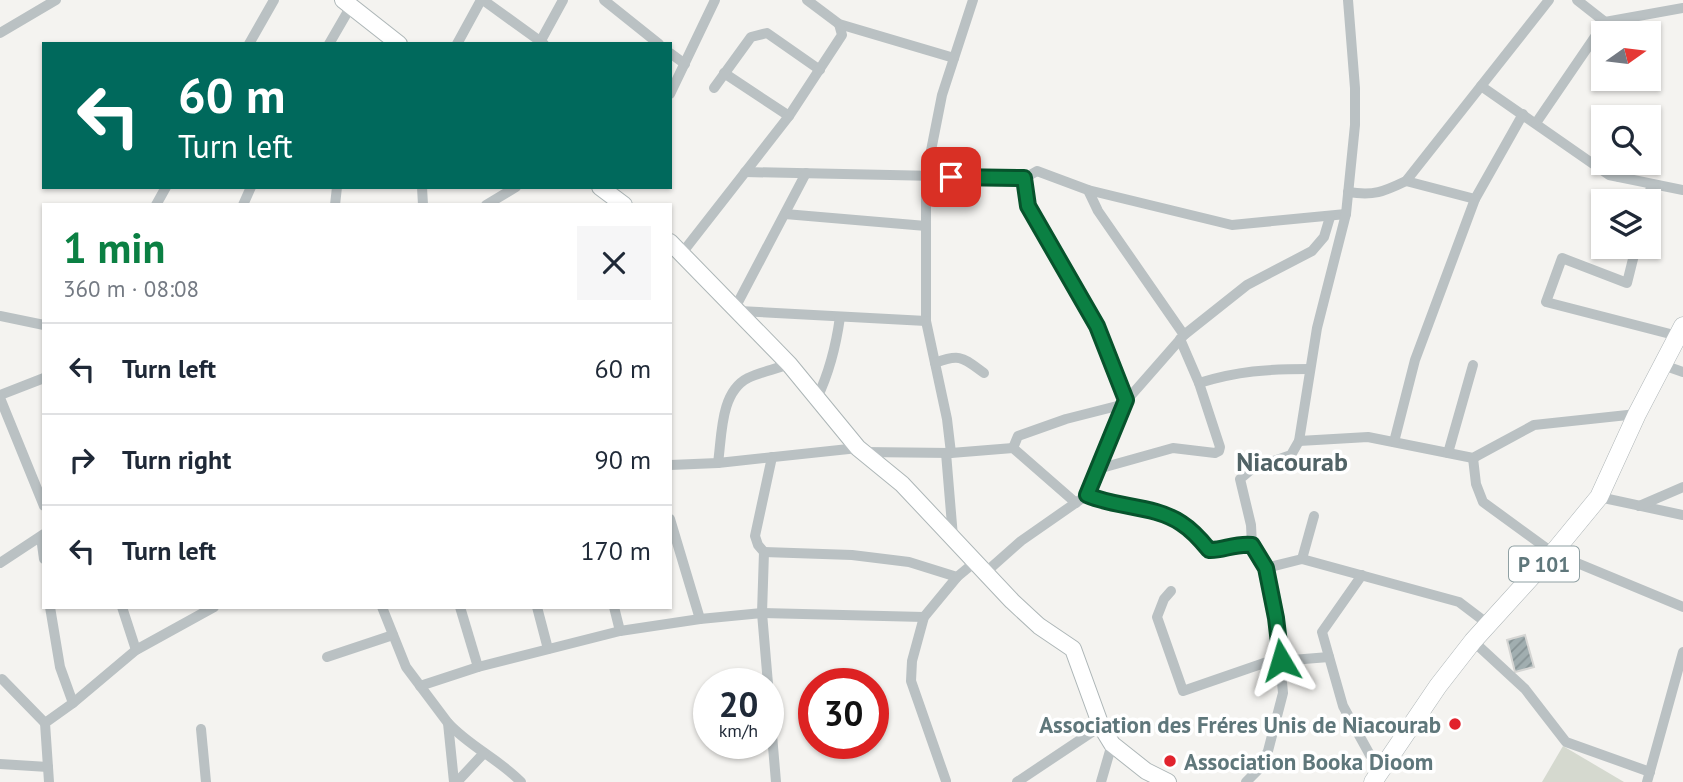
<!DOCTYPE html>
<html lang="en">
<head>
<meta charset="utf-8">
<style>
	:root { --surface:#fff; --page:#f6f6f7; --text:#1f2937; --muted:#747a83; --line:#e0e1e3; --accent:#0b8043 }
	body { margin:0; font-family:"PT Sans",sans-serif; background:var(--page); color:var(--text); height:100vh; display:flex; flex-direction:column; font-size:26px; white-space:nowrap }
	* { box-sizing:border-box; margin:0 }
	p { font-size:23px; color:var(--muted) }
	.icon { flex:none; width:38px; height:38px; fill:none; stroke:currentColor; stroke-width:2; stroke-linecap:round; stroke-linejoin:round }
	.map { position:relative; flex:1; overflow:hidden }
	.panel { position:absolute; left:42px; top:203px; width:630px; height:406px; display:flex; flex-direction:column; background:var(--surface); border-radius:0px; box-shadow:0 2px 5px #0004 }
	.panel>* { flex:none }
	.banner { position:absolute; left:42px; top:42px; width:630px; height:147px; border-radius:0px; box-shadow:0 2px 5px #0004; background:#00695c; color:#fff; overflow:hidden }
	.needle { width:46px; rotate:76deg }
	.controls { position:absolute; left:1591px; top:21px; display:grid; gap:14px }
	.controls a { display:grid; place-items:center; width:70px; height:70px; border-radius:0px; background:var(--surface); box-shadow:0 2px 5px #0004; font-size:35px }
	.speed { position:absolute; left:693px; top:668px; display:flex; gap:14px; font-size:35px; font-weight:700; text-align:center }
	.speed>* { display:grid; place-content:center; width:91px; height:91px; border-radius:50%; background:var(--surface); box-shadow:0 2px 5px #0004; line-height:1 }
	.speed small { font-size:18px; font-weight:400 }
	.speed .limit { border:10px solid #d22; background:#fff; color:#111 }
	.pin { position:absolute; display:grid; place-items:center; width:60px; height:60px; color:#fff; margin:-30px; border-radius:14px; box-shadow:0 4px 10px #0006 }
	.me { position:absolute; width:77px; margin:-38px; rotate:353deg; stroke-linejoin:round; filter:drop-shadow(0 0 5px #0008) }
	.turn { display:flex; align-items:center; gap:24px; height:147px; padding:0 21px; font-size:32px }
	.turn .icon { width:91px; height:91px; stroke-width:2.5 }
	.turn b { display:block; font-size:49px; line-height:60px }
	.round { display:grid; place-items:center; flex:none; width:74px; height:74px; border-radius:0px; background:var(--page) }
	.head { display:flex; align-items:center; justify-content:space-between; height:119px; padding:0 21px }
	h1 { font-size:42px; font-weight:700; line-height:52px; color:var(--accent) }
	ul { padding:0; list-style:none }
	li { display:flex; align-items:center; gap:21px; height:91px; padding:0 21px; border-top:2px solid var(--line) }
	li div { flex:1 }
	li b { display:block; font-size:26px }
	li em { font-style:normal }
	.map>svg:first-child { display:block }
</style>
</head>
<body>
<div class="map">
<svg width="1683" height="782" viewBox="0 0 1683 782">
	<defs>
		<pattern id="building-hatch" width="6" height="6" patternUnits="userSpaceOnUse" patternTransform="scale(1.75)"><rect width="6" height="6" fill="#a1aeb0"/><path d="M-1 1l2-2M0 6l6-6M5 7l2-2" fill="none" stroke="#869294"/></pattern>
	</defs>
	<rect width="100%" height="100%" fill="#f4f3f0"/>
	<path fill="#d5d9cf" d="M1563,746L1624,782H1542Z"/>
	<path fill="url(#building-hatch)" stroke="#d5d5d3" stroke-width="2" d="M1525,635L1534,667L1515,672L1507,640Z"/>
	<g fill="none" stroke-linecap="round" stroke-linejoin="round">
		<defs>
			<g id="secondary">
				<path d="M343,0L399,44"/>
				<path d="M600,187L624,205"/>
				<path d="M670,242L789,364L858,448L902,484L1012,601L1039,626L1073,649L1101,726L1112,744L1146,771L1168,782"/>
			</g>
			<path id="primary" d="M1373,782L1438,686L1473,641L1553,553L1599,497L1637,414L1683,326"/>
		</defs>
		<use href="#secondary" stroke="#adb6b7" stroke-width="18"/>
		<use href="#primary" stroke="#aeb5b7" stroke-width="19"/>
		<g stroke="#bac1c3" stroke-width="10">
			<path d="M483,0L544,44"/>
			<path d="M604,0L659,44"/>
			<path d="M807,0L839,24L954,58"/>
			<path d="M1577,0L1605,22"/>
			<path d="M0,33L56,0"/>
			<path d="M249,44L274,0"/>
			<path d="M329,44L351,6"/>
			<path d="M457,44L481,0"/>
			<path d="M539,44L563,0"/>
			<path d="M670,53L685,64"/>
			<path d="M724,73L789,116"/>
			<path d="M1481,86L1609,175L1683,190"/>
			<path d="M714,88L751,37L767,33L820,70"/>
			<path d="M670,94L715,0"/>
			<path d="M1630,117L1631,111"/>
			<path d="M1536,123L1605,22L1683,8"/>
			<path d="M745,172L1025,178"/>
			<path d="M1619,177L1621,163"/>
			<path d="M1406,181L1475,199"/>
			<path d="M422,187L423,205"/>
			<path d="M1088,190L1098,211L1184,335"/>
			<path d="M1348,192C1374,196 1383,192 1406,181L1549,0"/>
			<path d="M1647,201L1652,184"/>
			<path d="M156,205L166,187"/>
			<path d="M243,205L251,187"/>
			<path d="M335,205L337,187"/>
			<path d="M486,205L516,187"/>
			<path d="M785,214L926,226"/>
			<path d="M1636,247L1627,283L1562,258L1546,302L1678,336"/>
			<path d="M682,253L789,116L842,35L839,24"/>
			<path d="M735,308L806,173"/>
			<path d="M739,311L926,321V176L942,95L973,0"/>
			<path d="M0,316L44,325"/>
			<path d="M926,321L947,419L951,453"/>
			<path d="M935,363C961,353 963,358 984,373"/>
			<path d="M1663,365L1683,372"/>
			<path d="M1199,383C1238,371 1267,369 1309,369"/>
			<path d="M0,395L44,378"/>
			<path d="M0,398L44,506"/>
			<path d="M817,398C830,371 836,346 840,317"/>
			<path d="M1127,400L1097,326L1029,206L1025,178L1037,171L1088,190L1232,225L1346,214"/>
			<path d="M1299,441L1368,437L1473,458L1534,425L1637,414"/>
			<path d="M1394,442L1415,360L1475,199L1523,114"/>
			<path d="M1013,448L1018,436L1066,419L1125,404"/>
			<path d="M863,452L951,453L1013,448L1076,503"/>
			<path d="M946,453L953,537"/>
			<path d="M1448,453L1473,365"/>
			<path d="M1473,458L1476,484L1483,502L1553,553L1683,607"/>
			<path d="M718,463C722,436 720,392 748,378C761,372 776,369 789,364"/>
			<path d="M670,465L718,463L858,448"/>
			<path d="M1098,469L1173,448L1215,453L1219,451L1220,447L1199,383L1180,339"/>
			<path d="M1087,495C1117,508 1154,505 1181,523C1192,530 1201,540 1209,550C1223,551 1234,543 1252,545"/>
			<path d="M1599,497L1683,515"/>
			<path d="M1639,506L1683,487"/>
			<path d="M670,519L700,619"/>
			<path d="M41,537L44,559"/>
			<path d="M764,552L852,555L909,562L957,577"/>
			<path d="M1302,559L1314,516"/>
			<path d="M0,563L44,534"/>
			<path d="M1266,568L1302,559L1459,602L1488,624"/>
			<path d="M986,572L1021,541L1087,495L1127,400L1184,335L1247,285L1312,251L1324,237L1330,217"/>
			<path d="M1362,575L1322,632L1343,706L1370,755L1385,764"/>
			<path d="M1171,591L1164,599L1157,617L1183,691L1267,662L1329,657"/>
			<path d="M50,607L60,667L73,703"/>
			<path d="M122,607L136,650"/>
			<path d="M382,607L406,667L448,723L454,782"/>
			<path d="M460,607L478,667"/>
			<path d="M537,607L548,649"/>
			<path d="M614,607L620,631"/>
			<path d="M1473,641L1525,689L1566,742L1650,772"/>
			<path d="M327,657L393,635"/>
			<path d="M2,679L45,723"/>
			<path d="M768,684L762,613L764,552L758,545L755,536L772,457"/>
			<path d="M420,686L478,667L620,631L700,619L762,613L924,617"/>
			<path d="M768,687L776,782"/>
			<path d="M448,723C470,747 499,759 521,782"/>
			<path d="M201,729L206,782"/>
			<path d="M0,764L48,767"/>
			<path d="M946,781L911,681L912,661L924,617L957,577L975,562"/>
			<path d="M49,782L45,723L73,703L136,650L214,607"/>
			<path d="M457,782L484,753"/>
			<path d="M1017,782L1101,726"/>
			<path d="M1101,782L1112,744"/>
			<path d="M1246,782L1258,770L1268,751L1283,693L1276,618L1266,568L1252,545L1251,525L1240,479L1253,468L1291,455L1299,441L1317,328L1346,214L1355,125V88L1348,0"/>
			<path d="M1647,782L1683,652"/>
		</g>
		<use href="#secondary" stroke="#fff" stroke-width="16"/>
		<use href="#primary" stroke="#fff" stroke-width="18"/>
	</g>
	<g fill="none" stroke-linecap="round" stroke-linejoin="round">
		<defs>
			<path id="route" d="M951,177L1024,178L1028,206L1097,326L1126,400L1087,495C1117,508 1154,505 1181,523C1192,530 1201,540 1209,550C1222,551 1235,543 1252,545L1266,568L1276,618L1281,660"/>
		</defs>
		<use href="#route" stroke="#07532c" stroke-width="18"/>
		<use href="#route" stroke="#0b8043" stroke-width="12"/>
	</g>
	<g fill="#e1232d" stroke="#fff" stroke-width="2.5">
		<circle cx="1455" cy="724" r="7"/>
		<circle cx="1170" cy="761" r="7"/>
	</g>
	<g text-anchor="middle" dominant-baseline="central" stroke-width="7" stroke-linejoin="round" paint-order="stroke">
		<rect fill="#fff" stroke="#8fa0a3" stroke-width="2" x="1509" y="546.5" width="70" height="35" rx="5"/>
		<g font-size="21" font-weight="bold" fill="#5f777b">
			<text x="1544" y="564">P 101</text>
		</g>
		<g font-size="23" font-weight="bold" fill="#5f777b" stroke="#fff" text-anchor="end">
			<text x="1441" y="724">Association des Fréres Unis de Niacourab</text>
			<text x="1184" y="761" text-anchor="start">Association Booka Dioom</text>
		</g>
		<g font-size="26" font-weight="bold" fill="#516366" stroke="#fff">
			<text x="1292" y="461">Niacourab</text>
		</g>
	</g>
</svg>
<div class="controls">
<a><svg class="needle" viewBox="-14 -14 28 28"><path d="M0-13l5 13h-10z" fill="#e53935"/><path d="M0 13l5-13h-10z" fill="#747a83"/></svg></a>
<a><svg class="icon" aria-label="search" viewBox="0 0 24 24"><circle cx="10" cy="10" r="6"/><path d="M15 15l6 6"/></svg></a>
<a><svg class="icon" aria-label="layers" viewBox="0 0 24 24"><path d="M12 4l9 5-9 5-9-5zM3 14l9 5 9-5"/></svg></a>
</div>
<div class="speed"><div>20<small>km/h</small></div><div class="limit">30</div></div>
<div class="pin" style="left:951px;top:177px;background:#d93025"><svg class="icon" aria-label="arrive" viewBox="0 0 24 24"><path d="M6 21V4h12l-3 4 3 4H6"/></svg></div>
<svg class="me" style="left:1281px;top:660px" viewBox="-20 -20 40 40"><path d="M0-17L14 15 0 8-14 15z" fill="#0b8043" stroke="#fff" stroke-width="4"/></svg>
<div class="banner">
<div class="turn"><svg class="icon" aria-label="left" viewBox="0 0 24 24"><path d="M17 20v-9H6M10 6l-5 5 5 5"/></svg><div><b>60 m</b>Turn left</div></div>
</div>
<section class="panel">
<div class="head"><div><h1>1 min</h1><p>360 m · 08:08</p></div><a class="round"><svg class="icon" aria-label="close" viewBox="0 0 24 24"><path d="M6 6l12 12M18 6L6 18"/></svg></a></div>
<ul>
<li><svg class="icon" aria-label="left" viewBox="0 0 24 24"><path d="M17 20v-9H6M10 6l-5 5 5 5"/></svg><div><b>Turn left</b></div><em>60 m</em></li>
<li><svg class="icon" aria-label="right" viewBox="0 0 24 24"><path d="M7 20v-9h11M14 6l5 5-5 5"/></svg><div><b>Turn right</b></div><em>90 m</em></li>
<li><svg class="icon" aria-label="left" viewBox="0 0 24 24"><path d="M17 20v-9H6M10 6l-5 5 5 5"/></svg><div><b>Turn left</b></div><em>170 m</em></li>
</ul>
</section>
</div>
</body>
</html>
